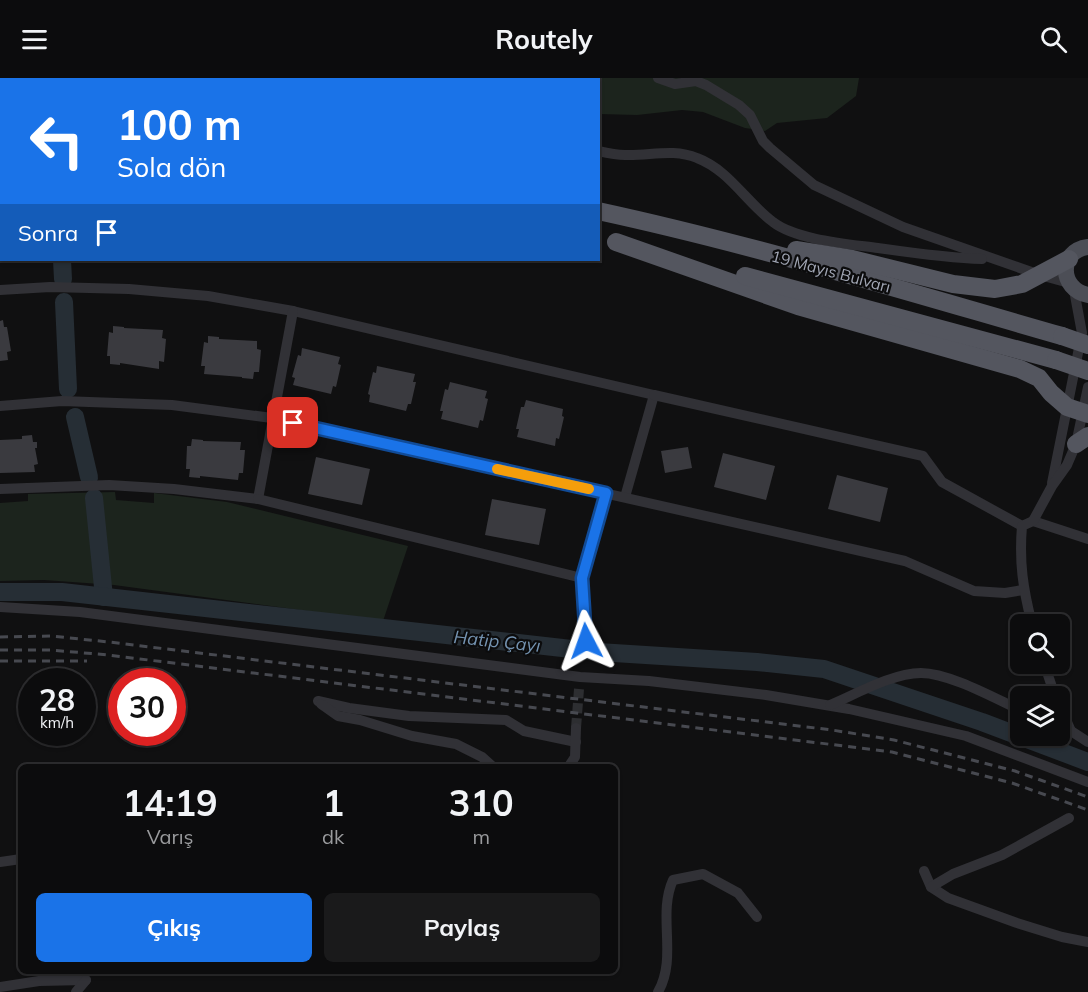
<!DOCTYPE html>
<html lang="tr">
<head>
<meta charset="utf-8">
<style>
	:root { --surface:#0c0c0d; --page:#1a1a1b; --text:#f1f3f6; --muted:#9a9b9d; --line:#2c2c2e; --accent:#1a73e8 }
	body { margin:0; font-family:Mulish,sans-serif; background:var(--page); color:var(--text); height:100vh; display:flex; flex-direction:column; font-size:22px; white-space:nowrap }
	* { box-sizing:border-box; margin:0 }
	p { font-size:20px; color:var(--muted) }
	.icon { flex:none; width:33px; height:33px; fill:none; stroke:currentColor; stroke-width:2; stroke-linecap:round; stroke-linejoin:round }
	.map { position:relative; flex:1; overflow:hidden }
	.sheet { position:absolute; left:18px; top:686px; width:600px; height:210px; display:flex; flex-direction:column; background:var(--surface); border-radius:9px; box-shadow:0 2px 4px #0004,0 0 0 2px var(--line) }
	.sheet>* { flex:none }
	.hud { position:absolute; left:0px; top:0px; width:600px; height:183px; box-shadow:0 2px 4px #0004,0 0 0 2px var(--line); background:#1a73e8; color:#fff; overflow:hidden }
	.fabs { position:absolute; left:1010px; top:536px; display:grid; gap:12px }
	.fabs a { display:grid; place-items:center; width:60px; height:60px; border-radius:9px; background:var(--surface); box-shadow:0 2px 4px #0004,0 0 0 2px var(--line); font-size:30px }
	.speed { position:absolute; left:18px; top:590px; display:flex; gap:12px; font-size:30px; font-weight:700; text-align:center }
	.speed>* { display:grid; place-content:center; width:78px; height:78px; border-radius:50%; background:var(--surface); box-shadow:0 2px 4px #0004,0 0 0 2px var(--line); line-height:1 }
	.speed small { font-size:15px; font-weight:400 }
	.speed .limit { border:9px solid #d22; background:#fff; color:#111 }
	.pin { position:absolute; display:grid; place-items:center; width:51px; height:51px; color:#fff; margin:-26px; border-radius:12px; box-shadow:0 3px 9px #0006 }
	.me { position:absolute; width:66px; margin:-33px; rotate:356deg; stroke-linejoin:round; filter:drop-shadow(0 0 4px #0008) }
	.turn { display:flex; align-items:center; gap:21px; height:126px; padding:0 18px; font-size:27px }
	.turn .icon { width:78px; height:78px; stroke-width:2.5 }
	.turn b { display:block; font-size:42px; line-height:51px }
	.then { display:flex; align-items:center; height:57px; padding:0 18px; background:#0003; gap:12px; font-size:22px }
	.eta { display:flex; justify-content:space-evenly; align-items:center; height:102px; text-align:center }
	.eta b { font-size:36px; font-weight:700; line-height:42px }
	.button { display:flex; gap:12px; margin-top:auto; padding:12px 18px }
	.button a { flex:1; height:69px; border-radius:9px; background:var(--accent); color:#fff; font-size:24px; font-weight:700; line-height:69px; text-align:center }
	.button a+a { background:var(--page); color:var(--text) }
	header { display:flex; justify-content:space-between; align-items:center; height:78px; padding:0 18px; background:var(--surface); font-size:27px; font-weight:700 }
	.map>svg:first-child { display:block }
</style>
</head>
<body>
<header><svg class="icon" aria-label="menu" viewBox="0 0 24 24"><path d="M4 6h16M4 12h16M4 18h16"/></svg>Routely<svg class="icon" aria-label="search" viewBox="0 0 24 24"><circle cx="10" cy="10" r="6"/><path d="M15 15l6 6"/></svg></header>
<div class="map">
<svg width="1088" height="914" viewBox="0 0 1088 914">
	<rect width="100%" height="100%" fill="#101011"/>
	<g fill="#1c241d">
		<path d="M573,0H859L856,18L827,40L777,45L765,53L745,50L703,34L682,32L637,37L599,36L598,2Z"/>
		<path d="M115,414L116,422L154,425V415L227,424L408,468L383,543L114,507L44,502L0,503V425L28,423V416Z"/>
	</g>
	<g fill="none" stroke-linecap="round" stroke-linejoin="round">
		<g stroke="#262e35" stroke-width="18">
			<path d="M62,182L63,201"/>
			<path d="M64,224L68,311"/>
			<path d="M75,339L89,399"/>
			<path d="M94,420L104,519"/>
			<path d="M0,514H62L598,574L757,584L824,591L982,644L1088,684"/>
		</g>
	</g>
	<g fill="#3a3a3f">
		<path d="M3,242L4,249H7L11,273L7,274L8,282L0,283V243Z"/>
		<path d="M113,248L124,249V250L163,252L162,260L166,261L164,284L159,283V291L120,285V287L110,286V278H107L109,254L113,255Z"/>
		<path d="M208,258L219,259V261L257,263V271L261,272L259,294H254L253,301L242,300V299L204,296L205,288H201L204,264L208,265Z"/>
		<path d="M302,270L340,279L338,286L341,287L336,309L333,308L331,316L293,307L295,300L292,299L298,277L301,278Z"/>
		<path d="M377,288L415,296L413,304H416L411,326H408L406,333L369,324L370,317L368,316L373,294L376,295Z"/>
		<path d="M450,304L487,313L485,320L488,321L483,343L480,342L478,350L441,341L443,333H440L445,311L448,312Z"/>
		<path d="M526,322L563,331L562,338L564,339L559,361L556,360L555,368L517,359L519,351H516L521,329H524Z"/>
		<path d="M32,357L33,364H37V370H35L38,386L34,387L35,394L0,395V362L22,361V358Z"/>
		<path d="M192,361L203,362V363L241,364L240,372H245L243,395H239L238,402L200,398V400L189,399L190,391H186L187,368H191Z"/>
		<path d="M688,369L692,390L665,395L661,373Z"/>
		<path d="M723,375L775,388L766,422L714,409Z"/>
		<path d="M316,379L370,391L362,427L308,416Z"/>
		<path d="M837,397L888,410L880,444L828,431Z"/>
		<path d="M492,421L546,431L539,467L485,457Z"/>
	</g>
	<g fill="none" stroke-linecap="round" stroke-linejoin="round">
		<path stroke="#2d2e31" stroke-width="10" stroke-dasharray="10 5" stroke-linecap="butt" d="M576,650L579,611"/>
		<g stroke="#313136" stroke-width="10">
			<path d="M18,0V2"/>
			<path d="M49,0L50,2"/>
			<path d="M462,0L464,2"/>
			<path d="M658,0L675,6L696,3L706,7L739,27L750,37L763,63L770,70L814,107L903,149L1040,197L1069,205"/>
			<path d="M220,2V0"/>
			<path d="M271,2L274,0"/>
			<path d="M598,73C607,75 617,77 625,77C650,78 673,70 697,80C729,92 746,124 773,144C796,162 849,166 878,170C913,175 947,180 982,181"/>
			<path d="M0,212L50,209L129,211L208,218L293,233L654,317L625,419"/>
			<path d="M654,317L923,378L942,404L1022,448"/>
			<path d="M0,328L62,323L172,327L272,340L905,483L974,513L1005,515L1023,512"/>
			<path d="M1052,405L1082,255L1074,212"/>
			<path d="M0,411L109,407L174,411L258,421L293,233"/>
			<path d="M258,421L582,500"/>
			<path d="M1033,443L1088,461"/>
			<path d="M0,529L80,534L580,599L649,603L766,617L849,631L966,658L1088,704"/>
			<path d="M1032,546C1023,511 1019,484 1022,448L1033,443L1052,408L1067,387L1076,366L1088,309"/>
			<path d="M587,563L582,500L606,415"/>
			<path d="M1044,585L1055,618"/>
			<path d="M318,623L349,630L409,638L506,642L524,653L576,664"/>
			<path d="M321,626L338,638L360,642L412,658L456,666L482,679L492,688"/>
			<path d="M1059,626L1071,653"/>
			<path d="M830,627C856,616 893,595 921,595C949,595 994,620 1020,632"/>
			<path d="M1059,648L1071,653L1088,664"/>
			<path d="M569,688L575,679L576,650"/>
			<path d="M0,784L21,781"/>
			<path d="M924,793L931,809L948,820L1017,845L1062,859L1088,864"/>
			<path d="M931,809L953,796L1002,777L1069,740"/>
			<path d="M0,909L39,903L86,902"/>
			<path d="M76,914L86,902"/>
			<path d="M658,914C678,879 657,837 673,802L703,796L738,815L757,839"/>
		</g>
		<path stroke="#4c4e56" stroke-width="16" d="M1088,169C1058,173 1059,211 1088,217"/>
		<g stroke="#54565f" stroke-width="18">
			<path d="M0,9H2"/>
			<path d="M0,25H2"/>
			<path d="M0,52H2"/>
			<path d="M598,133C755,167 908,214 1062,258"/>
			<path d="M616,164L798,228L1020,291L1039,300L1051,315L1067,329L1088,336"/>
			<path d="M796,172L852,181L953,206L995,211L1022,206L1069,181"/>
			<path d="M745,198L1056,282"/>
			<path d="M1076,366L1088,358"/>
		</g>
		<g stroke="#474950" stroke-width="3" stroke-dasharray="8 6" stroke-linecap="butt">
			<path d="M0,559L51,558L109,564L832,652L894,662L1015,693L1088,719"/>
			<path d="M0,572H51L108,577L892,674L1012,705L1088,732"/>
			<path d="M0,583H87"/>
		</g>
		<g stroke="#54565f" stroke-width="18">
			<path d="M1062,258L1088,267"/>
			<path d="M1056,282L1088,293"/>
		</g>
	</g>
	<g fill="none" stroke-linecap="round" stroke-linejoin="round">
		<defs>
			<path id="route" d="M293,345L606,415L582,500L586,563"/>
		</defs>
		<use href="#route" stroke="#114b97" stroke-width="15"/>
		<use href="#route" stroke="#1a73e8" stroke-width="10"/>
		<path stroke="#f59e0b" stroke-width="10" d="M497,391L589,411"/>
	</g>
	<g text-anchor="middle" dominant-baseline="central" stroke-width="4.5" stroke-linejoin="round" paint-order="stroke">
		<g font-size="16" fill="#a0a5b3" stroke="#0b0b0c">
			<text transform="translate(831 193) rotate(15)">19 Mayıs Bulvarı</text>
		</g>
		<g font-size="18" font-style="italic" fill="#7493b1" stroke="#0b0b0c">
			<text transform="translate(497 563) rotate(6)">Hatip Çayı</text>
		</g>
	</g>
</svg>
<div class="fabs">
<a><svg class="icon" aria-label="search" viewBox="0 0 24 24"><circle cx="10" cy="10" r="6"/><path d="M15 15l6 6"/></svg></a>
<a><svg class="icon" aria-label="layers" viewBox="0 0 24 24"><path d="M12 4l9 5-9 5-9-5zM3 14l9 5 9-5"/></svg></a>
</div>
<div class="speed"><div>28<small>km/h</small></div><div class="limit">30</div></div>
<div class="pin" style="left:293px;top:345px;background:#d93025"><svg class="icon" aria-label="arrive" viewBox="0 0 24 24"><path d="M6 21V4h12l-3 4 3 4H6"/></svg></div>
<svg class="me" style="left:586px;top:563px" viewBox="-20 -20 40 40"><path d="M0-17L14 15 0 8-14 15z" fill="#1a73e8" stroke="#fff" stroke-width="4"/></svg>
<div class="hud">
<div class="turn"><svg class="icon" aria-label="left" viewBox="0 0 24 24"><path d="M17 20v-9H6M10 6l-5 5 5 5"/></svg><div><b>100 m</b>Sola dön</div></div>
<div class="then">Sonra<svg class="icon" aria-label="arrive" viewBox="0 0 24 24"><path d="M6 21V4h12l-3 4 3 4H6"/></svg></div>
</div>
<section class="sheet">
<div class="eta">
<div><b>14:19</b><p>Varış</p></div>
<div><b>1</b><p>dk</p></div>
<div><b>310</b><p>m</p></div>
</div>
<div class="button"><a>Çıkış</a><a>Paylaş</a></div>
</section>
</div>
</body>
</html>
